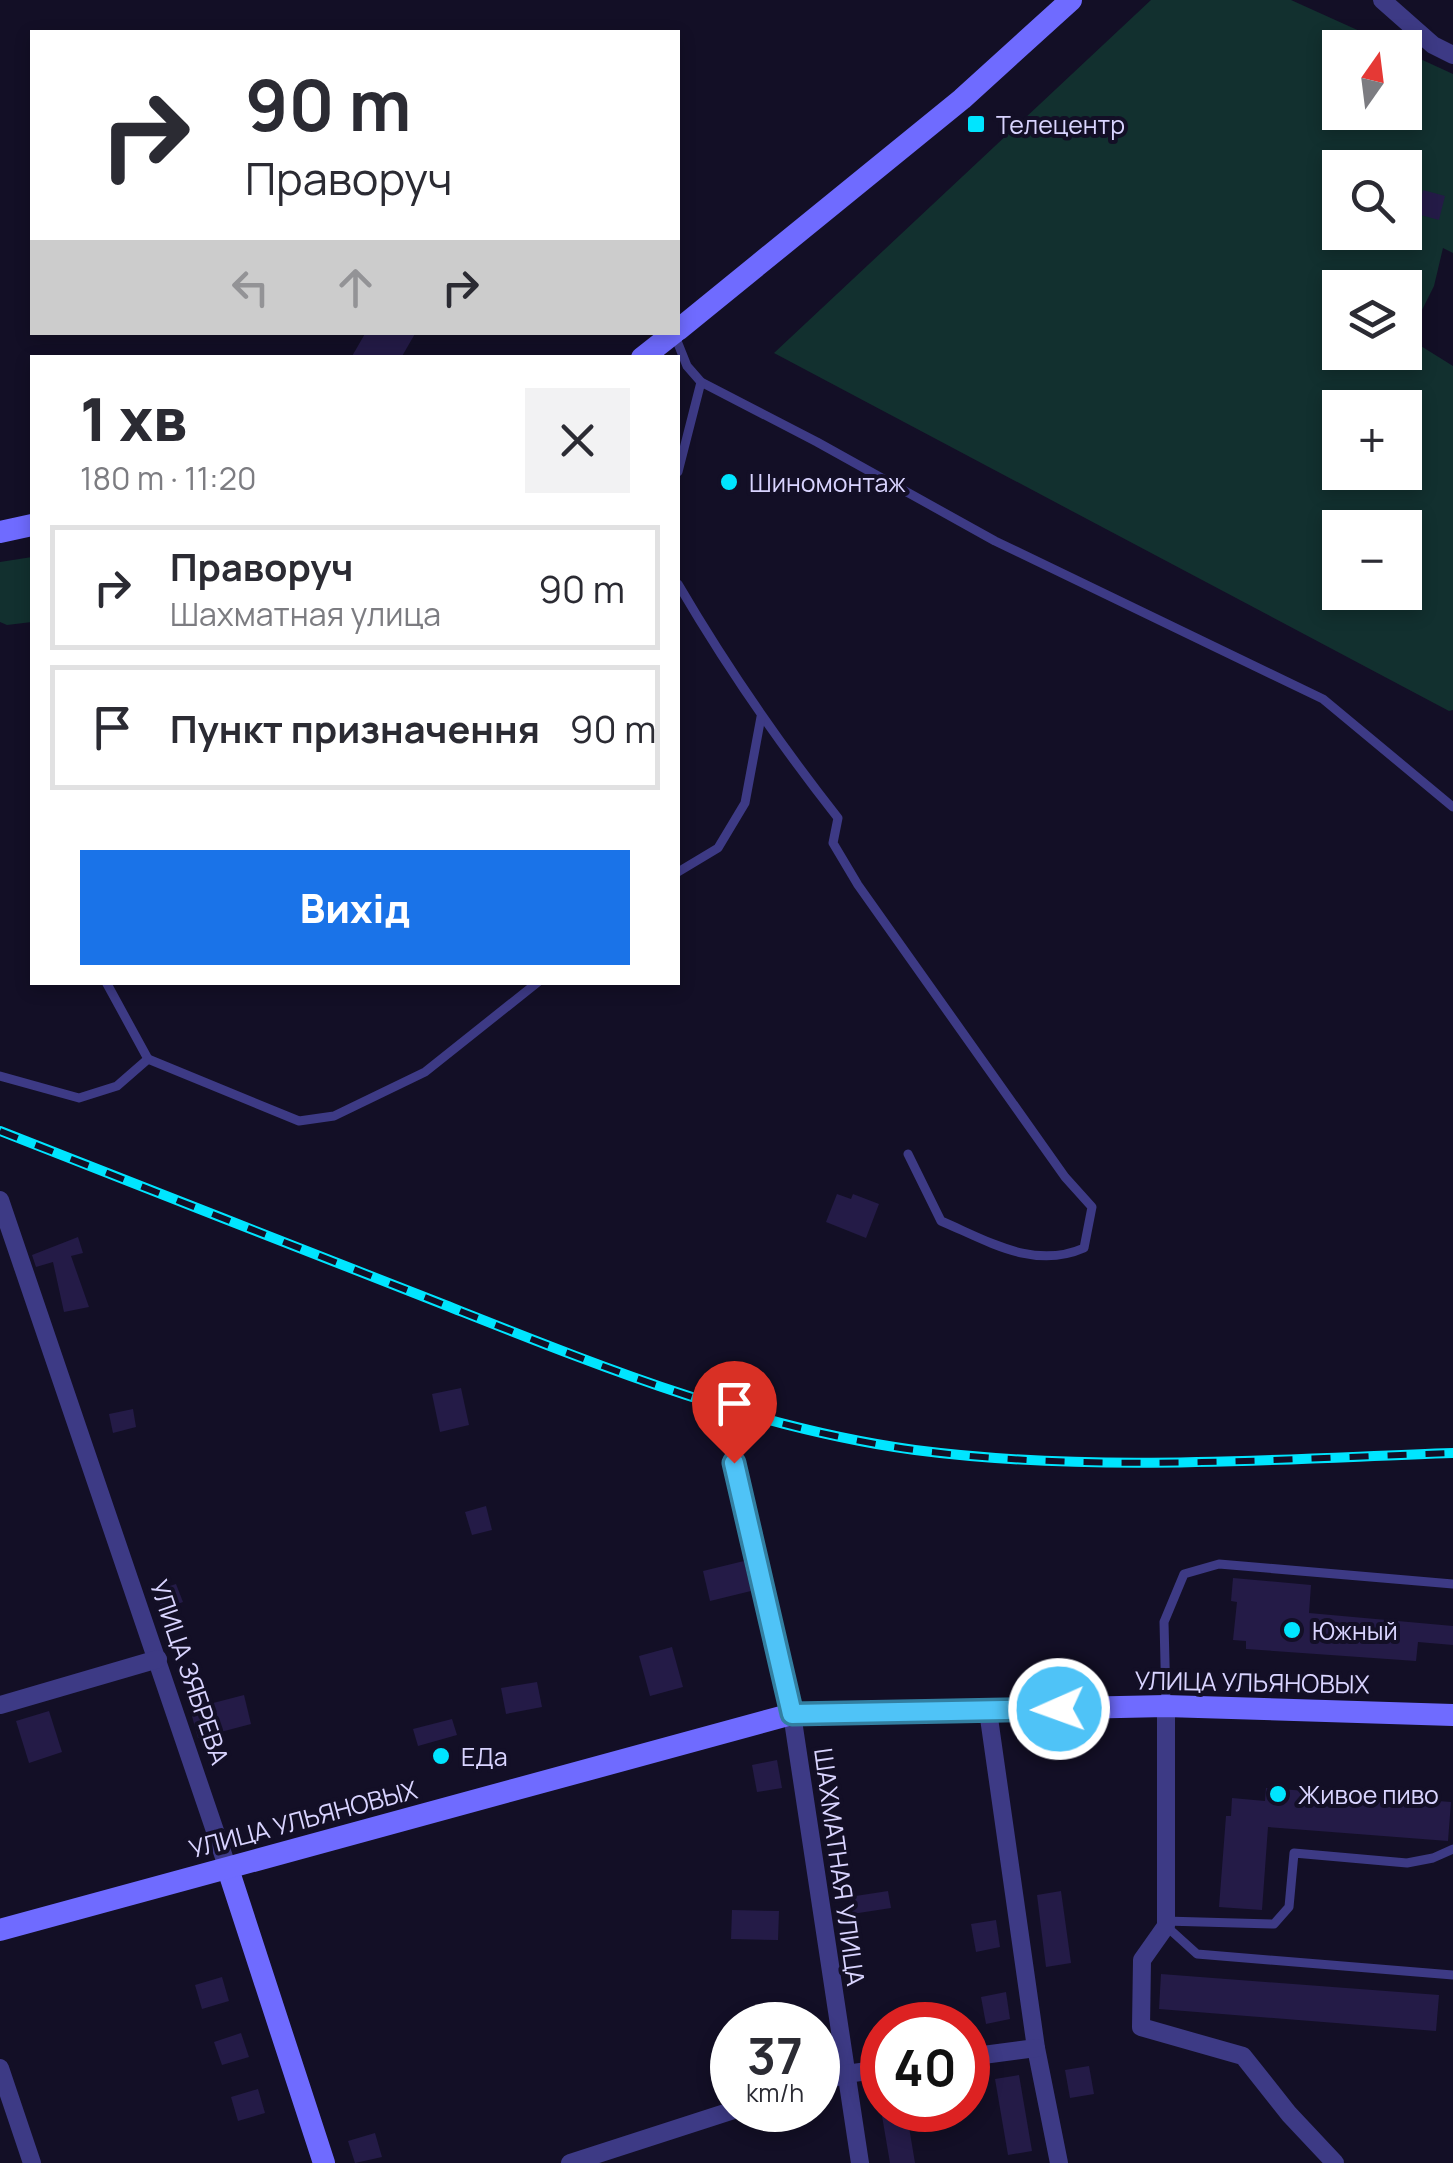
<!DOCTYPE html>
<html lang="uk">
<head>
<meta charset="utf-8">
<style>
	:root { --surface:#fff; --page:#f2f2f3; --text:#2b2b33; --muted:#7c7c81; --line:#e1e1e2; --accent:#1a73e8 }
	body { margin:0; font-family:Manrope,sans-serif; background:var(--page); color:var(--text); height:100vh; display:flex; flex-direction:column; font-size:38px; white-space:nowrap }
	* { box-sizing:border-box; margin:0 }
	p { font-size:32px; color:var(--muted) }
	.icon { flex:none; width:55px; height:55px; fill:none; stroke:currentColor; stroke-width:2; stroke-linecap:round; stroke-linejoin:round }
	.map { position:relative; flex:1; overflow:hidden }
	.side { position:absolute; left:30px; top:355px; width:650px; height:630px; display:flex; flex-direction:column; background:var(--surface); border-radius:0px; box-shadow:0 5px 15px #0003 }
	.side>* { flex:none }
	.banner { position:absolute; left:30px; top:30px; width:650px; height:305px; border-radius:0px; box-shadow:0 5px 15px #0003; background:#fff; color:var(--text); overflow:hidden }
	.needle { width:65px; rotate:14deg }
	.buttons { position:absolute; left:1322px; top:30px; display:grid; gap:20px }
	.buttons a { display:grid; place-items:center; width:100px; height:100px; border-radius:0px; background:var(--surface); box-shadow:0 5px 15px #0003; font-size:50px }
	.speed { position:absolute; left:710px; top:2002px; display:flex; gap:20px; font-size:50px; font-weight:700; text-align:center }
	.speed>* { display:grid; place-content:center; width:130px; height:130px; border-radius:50%; background:var(--surface); box-shadow:0 5px 15px #0003; line-height:1 }
	.speed small { font-size:25px; font-weight:400 }
	.speed .limit { border:15px solid #d22; background:#fff; color:#111 }
	.pin { position:absolute; display:grid; place-items:center; width:85px; height:85px; color:#fff; margin:-102px -42px; border-radius:50% 50% 50% 0; rotate:-45deg; box-shadow:0 0 10px #0007 }
	.pin .icon { rotate:45deg }
	.me { position:absolute; width:110px; margin:-55px; rotate:268deg; stroke-linejoin:round; filter:drop-shadow(0 0 8px #0008) }
	.turn { display:flex; align-items:center; gap:35px; height:210px; padding:0 50px; font-size:45px }
	.turn .icon { width:130px; height:130px; stroke-width:2.5 }
	.turn b { display:block; font-size:70px; line-height:85px }
	.lanes { display:flex; align-items:center; height:95px; padding:0 50px; background:#0003; justify-content:center; gap:50px; direction:ltr }
	.lanes .off { opacity:.35 }
	.round { display:grid; place-items:center; flex:none; width:105px; height:105px; border-radius:0px; background:var(--page) }
	.summary { display:flex; align-items:center; justify-content:space-between; height:170px; padding:0 50px }
	h1 { font-size:60px; font-weight:800; line-height:75px }
	.button { display:flex; gap:20px; margin-top:auto; padding:20px 50px }
	.button a { flex:1; height:115px; border-radius:0px; background:var(--accent); color:#fff; font-size:40px; font-weight:800; line-height:115px; text-align:center }
	ul { padding:0; list-style:none }
	li { display:flex; align-items:center; gap:30px; height:125px; margin:0 20px 15px; padding:0 30px; border:5px solid var(--line); border-radius:0px }
	li div { flex:1 }
	li b { display:block; font-size:38px }
	li em { font-style:normal }
	.map>svg:first-child { display:block }
</style>
</head>
<body>
<div class="map">
<svg width="1453" height="2163" viewBox="0 0 1453 2163">
	<rect width="100%" height="100%" fill="#130f26"/>
	<g fill="#12302f" fill-rule="evenodd">
		<path d="M1151,0H1291L1395,47L1340,48V112H1405V52L1453,74V253L1443,248L1434,286L1408,338L1453,366V710L1449,711L774,353ZM1340,168H1405V232H1340ZM1340,288H1405V352H1340ZM1340,408H1405V472H1340ZM1340,528H1405V592H1340Z"/>
		<path d="M32,557V622L7,625L0,622V562Z"/>
	</g>
	<g fill="#241b47">
		<path d="M1423,190L1445,196L1439,220L1417,214Z"/>
		<path d="M366,332H416L401,358H351Z"/>
		<path d="M837,1194L851,1199L853,1194L879,1204L866,1238L826,1222Z"/>
		<path d="M78,1237L83,1253L71,1256L89,1307L64,1312L53,1262L36,1267L32,1255Z"/>
		<path d="M461,1388L469,1425L440,1432L432,1394Z"/>
		<path d="M133,1409L136,1427L113,1433L109,1414Z"/>
		<path d="M486,1506L492,1530L472,1535L465,1512Z"/>
		<path d="M744,1561L751,1591L710,1601L703,1571Z"/>
		<path d="M1233,1578L1311,1585L1309,1613L1453,1626V1645L1418,1642L1416,1661L1246,1649V1641L1233,1640L1237,1602L1231,1601Z"/>
		<path d="M176,1584L183,1602L162,1610L155,1591Z"/>
		<path d="M672,1647L683,1687L650,1696L639,1656Z"/>
		<path d="M537,1682L542,1707L506,1714L501,1688Z"/>
		<path d="M244,1695L251,1724L198,1738L190,1709Z"/>
		<path d="M49,1711L62,1752L29,1763L16,1721Z"/>
		<path d="M452,1719L457,1735L418,1746L413,1729Z"/>
		<path d="M777,1760L782,1788L757,1792L752,1765Z"/>
		<path d="M1266,1788L1451,1802L1448,1841L1268,1827L1262,1910L1219,1907L1226,1816H1231L1232,1798L1265,1801Z"/>
		<path d="M888,1891L891,1908L852,1914L849,1897Z"/>
		<path d="M1061,1891L1071,1963L1046,1967L1037,1895Z"/>
		<path d="M732,1910L779,1911L778,1940L731,1939Z"/>
		<path d="M996,1920L1000,1947L976,1952L971,1924Z"/>
		<path d="M1161,1974L1439,1995L1436,2031L1159,2009Z"/>
		<path d="M222,1977L229,2001L202,2009L195,1985Z"/>
		<path d="M1006,1992L1010,2019L986,2024L981,1997Z"/>
		<path d="M241,2033L249,2057L222,2065L214,2042Z"/>
		<path d="M1089,2066L1094,2094L1070,2098L1065,2070Z"/>
		<path d="M1019,2075L1032,2151L1008,2155L995,2079Z"/>
		<path d="M258,2089L265,2113L238,2121L231,2097Z"/>
		<path d="M881,2110H956L957,2119L909,2127L915,2163H890Z"/>
		<path d="M375,2133L382,2157L355,2163L348,2141Z"/>
	</g>
	<g fill="none" stroke-linecap="round" stroke-linejoin="round">
		<g stroke="#3d3a85" stroke-width="9">
			<path d="M675,336L687,366L701,382L817,442L995,541L1323,699L1453,807"/>
			<path d="M678,472L701,382"/>
			<path d="M678,584C726,666 779,743 838,818L833,843L858,885L1065,1177L1092,1207L1084,1248C1034,1270 988,1241 941,1221L908,1154"/>
			<path d="M678,872L718,848L745,803L761,717"/>
			<path d="M148,1059L299,1121L334,1116L425,1072L538,982"/>
			<path d="M0,1076L79,1098L117,1086L148,1059L106,982"/>
			<path d="M1166,1703L1164,1622L1184,1574L1219,1564L1453,1584"/>
			<path d="M1165,1921L1274,1924L1289,1907L1294,1853L1407,1863L1433,1858L1453,1849"/>
			<path d="M1166,1926L1197,1954L1453,1975"/>
		</g>
		<g stroke="#3d3a85" stroke-width="18">
			<path d="M1382,0L1433,45L1453,55"/>
			<path d="M0,1200L228,1869"/>
			<path d="M734,1463L792,1714L860,2163"/>
			<path d="M0,1705L158,1659"/>
			<path d="M1166,1706V1926L1142,1960L1141,2027L1243,2056L1289,2114L1335,2163"/>
			<path d="M988,1711L1036,2048L1059,2163"/>
			<path d="M968,2057L1036,2048"/>
			<path d="M0,2068L32,2163"/>
			<path d="M818,2083L846,2074L882,2069"/>
			<path d="M570,2163L734,2110"/>
		</g>
		<g stroke="#6f6bff" stroke-width="22">
			<path d="M678,330L962,99L1071,0"/>
			<path d="M642,358L675,332"/>
			<path d="M0,532L32,525"/>
			<path d="M228,1869L324,2163"/>
			<path d="M0,1930L792,1714L1166,1706L1453,1715"/>
		</g>
		<defs>
			<path id="rail" d="M0,1131C148,1189 297,1247 445,1305C597,1365 752,1428 915,1450C1093,1473 1275,1459 1453,1453"/>
		</defs>
		<use href="#rail" stroke="#00e5ff" stroke-width="10"/>
		<use href="#rail" stroke="#130f26" stroke-width="6" stroke-dasharray="19" stroke-linecap="butt"/>
	</g>
	<g fill="none" stroke-linecap="round" stroke-linejoin="round">
		<defs>
			<path id="route" d="M734,1463L792,1714L1059,1709"/>
		</defs>
		<use href="#route" stroke="#337fa1" stroke-width="25"/>
		<use href="#route" stroke="#4fc3f7" stroke-width="18"/>
	</g>
	<g fill="#00e5ff" stroke="#130f26" stroke-width="4">
		<rect x="966" y="114" width="20" height="20" rx="5"/>
		<circle cx="729" cy="482" r="10"/>
		<circle cx="1292" cy="1630" r="10"/>
		<circle cx="441" cy="1756" r="10"/>
		<circle cx="1278" cy="1794" r="10"/>
	</g>
	<g text-anchor="middle" dominant-baseline="central" stroke-width="8" stroke-linejoin="round" paint-order="stroke">
		<g font-size="25" fill="#d9d4ff" stroke="#130f26" text-anchor="start">
			<text x="996" y="124">Телецентр</text>
			<text x="749" y="482">Шиномонтаж</text>
			<text x="1312" y="1630">Южный</text>
			<text x="461" y="1756">ЕДа</text>
			<text x="1298" y="1794">Живое пиво</text>
		</g>
		<g font-size="25" fill="#d9d4ff" stroke="#130f26">
			<text transform="translate(190 1672) rotate(71)">УЛИЦА ЗЯБРЕВА</text>
			<text transform="translate(1252 1682) rotate(1)">УЛИЦА УЛЬЯНОВЫХ</text>
			<text transform="translate(303 1819) rotate(-15)">УЛИЦА УЛЬЯНОВЫХ</text>
			<text transform="translate(840 1867) rotate(82)">ШАХМАТНАЯ УЛИЦА</text>
		</g>
	</g>
</svg>
<div class="buttons">
<a><svg class="needle" viewBox="-14 -14 28 28"><path d="M0-13l5 13h-10z" fill="#e53935"/><path d="M0 13l5-13h-10z" fill="#7c7c81"/></svg></a>
<a><svg class="icon" aria-label="search" viewBox="0 0 24 24"><circle cx="10" cy="10" r="6"/><path d="M15 15l6 6"/></svg></a>
<a><svg class="icon" aria-label="layers" viewBox="0 0 24 24"><path d="M12 4l9 5-9 5-9-5zM3 14l9 5 9-5"/></svg></a>
<a>+</a>
<a>−</a>
</div>
<div class="speed"><div>37<small>km/h</small></div><div class="limit">40</div></div>
<div class="pin" style="left:734px;top:1463px;background:#d93025"><svg class="icon" aria-label="arrive" viewBox="0 0 24 24"><path d="M6 21V4h12l-3 4 3 4H6"/></svg></div>
<svg class="me" style="left:1059px;top:1709px" viewBox="-20 -20 40 40"><circle r="17" fill="#4fc3f7" stroke="#fff" stroke-width="3"/><path d="M0-11L8 9 0 5-8 9z" fill="#fff"/></svg>
<div class="banner">
<div class="turn"><svg class="icon" aria-label="right" viewBox="0 0 24 24"><path d="M7 20v-9h11M14 6l5 5-5 5"/></svg><div><b>90 m</b>Праворуч</div></div>
<div class="lanes"><svg class="icon off" aria-label="left" viewBox="0 0 24 24"><path d="M17 20v-9H6M10 6l-5 5 5 5"/></svg><svg class="icon off" aria-label="ahead" viewBox="0 0 24 24"><path d="M12 20V5M6 11l6-6 6 6"/></svg><svg class="icon" aria-label="right" viewBox="0 0 24 24"><path d="M7 20v-9h11M14 6l5 5-5 5"/></svg></div>
</div>
<section class="side">
<div class="summary"><div><h1>1 хв</h1><p>180 m · 11:20</p></div><a class="round"><svg class="icon" aria-label="close" viewBox="0 0 24 24"><path d="M6 6l12 12M18 6L6 18"/></svg></a></div>
<ul>
<li><svg class="icon" aria-label="right" viewBox="0 0 24 24"><path d="M7 20v-9h11M14 6l5 5-5 5"/></svg><div><b>Праворуч</b><p>Шахматная улица</p></div><em>90 m</em></li>
<li><svg class="icon" aria-label="arrive" viewBox="0 0 24 24"><path d="M6 21V4h12l-3 4 3 4H6"/></svg><div><b>Пункт призначення</b></div><em>90 m</em></li>
</ul>
<div class="button"><a>Вихід</a></div>
</section>
</div>
</body>
</html>
